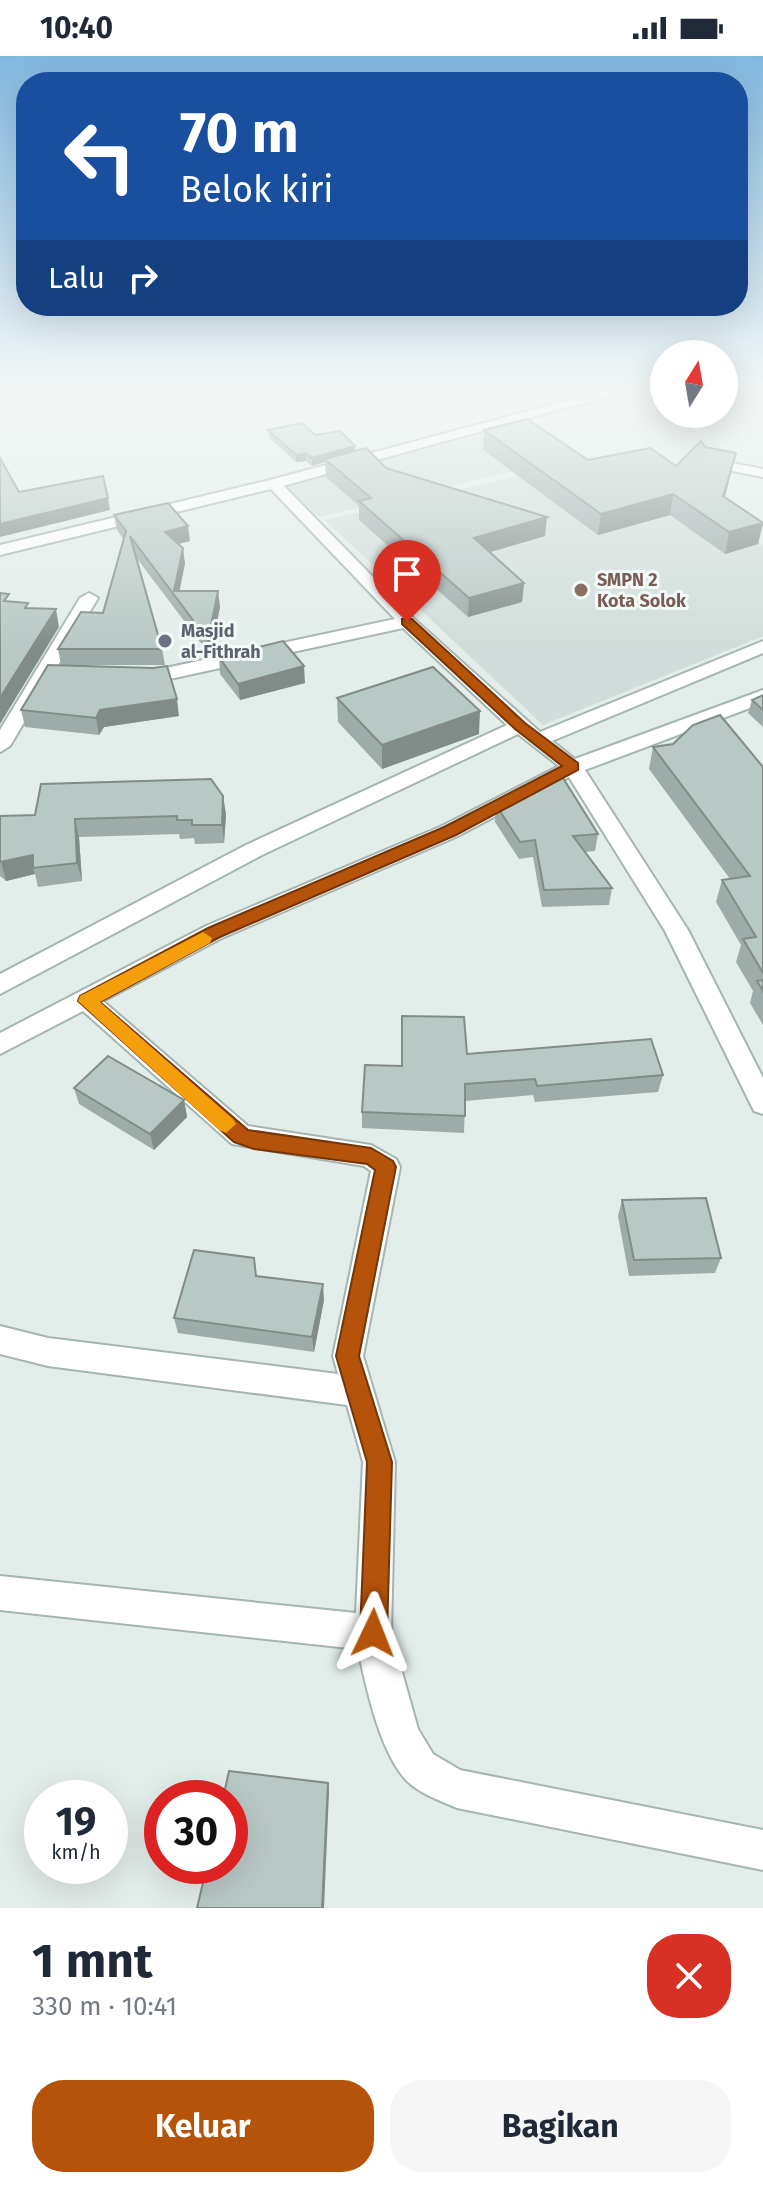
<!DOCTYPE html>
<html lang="id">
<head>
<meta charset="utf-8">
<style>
	:root { --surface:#fff; --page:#f6f6f7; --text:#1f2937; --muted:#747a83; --accent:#b45309 }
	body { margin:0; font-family:"Fira Sans",sans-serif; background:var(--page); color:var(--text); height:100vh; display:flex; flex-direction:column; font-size:30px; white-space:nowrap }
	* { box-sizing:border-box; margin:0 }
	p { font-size:26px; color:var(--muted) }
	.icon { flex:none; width:44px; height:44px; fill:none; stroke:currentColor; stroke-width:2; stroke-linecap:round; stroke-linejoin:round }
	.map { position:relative; height:1852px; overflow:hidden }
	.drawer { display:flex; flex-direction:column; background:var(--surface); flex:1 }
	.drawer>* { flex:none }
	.banner { position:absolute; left:16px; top:16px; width:732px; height:244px; border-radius:32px; box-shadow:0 8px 32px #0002; background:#1a4fa0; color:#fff; overflow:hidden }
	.needle { width:52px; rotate:11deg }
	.fabs { position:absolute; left:650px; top:284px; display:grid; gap:16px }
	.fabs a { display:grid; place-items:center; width:88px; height:88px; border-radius:50%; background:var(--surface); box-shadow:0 8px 32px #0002; font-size:40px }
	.speed { position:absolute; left:24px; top:1724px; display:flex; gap:16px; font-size:40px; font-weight:700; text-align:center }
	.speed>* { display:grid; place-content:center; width:104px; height:104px; border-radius:50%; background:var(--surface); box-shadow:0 8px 32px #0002; line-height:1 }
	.speed small { font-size:20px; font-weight:400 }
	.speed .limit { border:12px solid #d22; background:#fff; color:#111 }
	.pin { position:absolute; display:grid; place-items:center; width:68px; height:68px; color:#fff; margin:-82px -34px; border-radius:50% 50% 50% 0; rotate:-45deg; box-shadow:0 0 8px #0007 }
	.pin .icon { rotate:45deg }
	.me { position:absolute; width:88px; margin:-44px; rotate:2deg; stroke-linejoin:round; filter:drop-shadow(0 0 6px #0008) }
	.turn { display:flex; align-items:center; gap:28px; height:168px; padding:0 32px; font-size:36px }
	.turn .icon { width:104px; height:104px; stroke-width:2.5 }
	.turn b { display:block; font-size:56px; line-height:68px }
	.then { display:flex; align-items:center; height:76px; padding:0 32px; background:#0003; gap:16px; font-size:30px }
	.round { display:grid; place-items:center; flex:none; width:84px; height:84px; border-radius:32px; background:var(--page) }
	.head { display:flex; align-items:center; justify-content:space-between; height:136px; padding:0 32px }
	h1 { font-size:48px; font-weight:700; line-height:60px }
	.primary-button { display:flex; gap:16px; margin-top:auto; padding:16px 32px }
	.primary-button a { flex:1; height:92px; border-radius:32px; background:var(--accent); color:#fff; font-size:32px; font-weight:700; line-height:92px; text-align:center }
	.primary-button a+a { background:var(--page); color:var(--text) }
	.status { display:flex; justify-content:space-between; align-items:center; height:56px; padding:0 40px; background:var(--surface); direction:ltr }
	.status svg { height:22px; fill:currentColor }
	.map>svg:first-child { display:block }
</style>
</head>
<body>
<div class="status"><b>10:40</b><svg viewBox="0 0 49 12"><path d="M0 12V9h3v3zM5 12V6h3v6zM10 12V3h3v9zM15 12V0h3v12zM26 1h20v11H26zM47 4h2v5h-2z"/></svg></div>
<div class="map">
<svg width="763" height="1852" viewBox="0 0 763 1852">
	<rect width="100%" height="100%" fill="#e3edea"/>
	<g fill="#d1ddda">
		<path d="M494,375L553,406L319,461L285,429Z"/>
		<path d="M607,400L666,420L763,489V580L543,669L325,464Z"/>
	</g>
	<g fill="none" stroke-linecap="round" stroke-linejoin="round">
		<defs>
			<g id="minor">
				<path d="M707,402L763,413V421L702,409L700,406Z"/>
				<path d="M274,423L279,425L413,562L540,676L763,585V597L552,685L575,703L763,634V647L585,714L688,874L763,1022V1058L754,1055L665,875L569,721L458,780L222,882L103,945L248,1070L371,1089L396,1103L400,1111L363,1300L395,1406L391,1577L418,1673L433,1698L460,1714L763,1774V1814L457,1752C441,1745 421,1738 408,1726C380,1698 366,1631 358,1593L0,1554V1520L356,1557L363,1406L347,1349L48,1310L0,1298V1270L48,1282L338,1318L333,1300L371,1115L364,1110L232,1088L83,955L0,998V977L206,870L442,770L559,710L518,678L262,799L0,938V918L246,789L507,669L403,572L156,626L131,624V616L156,614L395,563L269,431L266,428Z"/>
				<path d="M89,537L98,542L10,690L0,696V674L80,542Z"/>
			</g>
			<path id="tertiary" d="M604,335H627L279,431L0,499V489L270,424Z"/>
		</defs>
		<use href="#minor" stroke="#a5b5b2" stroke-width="4"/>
		<use href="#tertiary" stroke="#a5b5b2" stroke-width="4"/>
		<use href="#minor" fill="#fff" fill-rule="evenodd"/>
		<use href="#tertiary" fill="#fff" fill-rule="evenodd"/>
	</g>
	<g fill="#9eaca9">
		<path d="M268,374L315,379L355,390V395L386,412L545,480L490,496L524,527L522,546L468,561L359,464V450L326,421L325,406L312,410L306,405L296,406L269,382Z"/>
		<path d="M484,374L588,404L676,410L705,391L736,397L725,441L763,466L758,488L725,498L670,459L598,479L483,394Z"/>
		<path d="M114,459L190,485L178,488L185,507L179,535L220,551L210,599L135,500L162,593L165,609H61L58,593L103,557L124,484L117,474Z"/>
		<path d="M219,601L305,627L240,644L220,618Z"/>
		<path d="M763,639V671L748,657L752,644Z"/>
		<path d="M337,642L479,678L382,713L338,666Z"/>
		<path d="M21,654L179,660L104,671L99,679L25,671Z"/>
		<path d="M653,691L763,711V969L750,947L753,935L736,906L741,889L716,846L722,824L730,823L649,713Z"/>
		<path d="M223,740L226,759L224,787L195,788L194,782L180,783L179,778L79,781L82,825L38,831L35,818L6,825L0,820V760L35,759Z"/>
		<path d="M496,749L598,778L595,795L585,796L612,832L609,849L542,851L533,801L519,803L495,766Z"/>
		<path d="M467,998L663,1019L658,1036L535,1046L533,1039L465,1045L464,1077L362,1072V1056L402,1010Z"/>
		<path d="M74,1032L184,1044L187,1061L154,1094L79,1048Z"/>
		<path d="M622,1144L721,1202L715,1217L629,1220L618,1160Z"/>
		<path d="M256,1220L324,1244L314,1296L178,1277L174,1262Z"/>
	</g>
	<g fill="#818c89">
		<path d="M355,390V398L325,403V406L312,410V402Z"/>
		<path d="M306,397V405L296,406V399Z"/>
		<path d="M736,397L731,418L719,462L723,440Z"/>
		<path d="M673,438L670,459L598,479L601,458Z"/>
		<path d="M108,442L110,454L0,481V468Z"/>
		<path d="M547,461L545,480L473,501L474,482Z"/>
		<path d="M763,467L758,488L725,498L729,476Z"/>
		<path d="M188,470L190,485L167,491L165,476Z"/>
		<path d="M183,492L185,507L178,543L174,535Z"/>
		<path d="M524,527L522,546L468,561L469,542Z"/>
		<path d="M218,535L220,551L210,599L208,584Z"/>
		<path d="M56,553L59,571L0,668V642Z"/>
		<path d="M304,610L305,627L240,644L238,628Z"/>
		<path d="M177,643L179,660L104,671L99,679L96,662L100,654Z"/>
		<path d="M480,655L479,678L382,713V689Z"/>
		<path d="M223,740L226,759L224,787L222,769Z"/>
		<path d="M75,763L79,781L82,825L77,807Z"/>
		<path d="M33,799V812L35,818L6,825L1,806Z"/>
		<path d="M184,1044L187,1061L154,1094L150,1078Z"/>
		<path d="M323,1228L324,1244L314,1296L312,1281Z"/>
		<path d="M328,1727L329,1736L324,1852H322Z"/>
	</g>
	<g fill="#b8c8c4" stroke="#818c89" stroke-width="2">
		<path d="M527,363L588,404L650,392L676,410L701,385L705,391L736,397L723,440L763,467L729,476L673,438L601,458L484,374Z"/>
		<path d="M302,367L315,379L340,375L355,390L312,402L306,397L296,399L268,374Z"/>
		<path d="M366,392L386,412L547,461L474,482L524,527L469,542L359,445L371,442L325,403Z"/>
		<path d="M0,402L19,436L103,420L108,442L0,468Z"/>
		<path d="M168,447L188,470L165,476L183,492L174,535H218L208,584L130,480L162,593H58L81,556L103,557L126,475L114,459Z"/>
		<path d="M0,537L9,538L4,545L28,547L25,552L56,553L0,642Z"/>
		<path d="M283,585L304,610L238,628L219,601Z"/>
		<path d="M48,609L153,612L167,610L177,643L100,654L96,662L21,654Z"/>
		<path d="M433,611L480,655L382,689L337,642Z"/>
		<path d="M763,639V654L752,644Z"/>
		<path d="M720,659L763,711V917L743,883L756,881L722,824L750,820L653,691L673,688L693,669Z"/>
		<path d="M563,722L598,778L573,780L612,832L544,834L535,784L520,786L496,749Z"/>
		<path d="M211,723L223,740L222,769H192V764H177V760L75,763L77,807L33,812V799L0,806V760L35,759L41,728Z"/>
		<path d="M763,924V935L757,925Z"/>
		<path d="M402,960L464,961L467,998L651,983L663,1019L537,1030L535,1023L465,1028V1060L362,1056L365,1009L402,1010Z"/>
		<path d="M108,1000L184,1044L150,1078L74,1032Z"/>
		<path d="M706,1142L721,1202L634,1204L622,1144Z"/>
		<path d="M194,1194L254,1202L256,1220L323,1228L312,1281L174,1262Z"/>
		<path d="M229,1715L328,1727L322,1852H197L207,1810H230V1742H223Z"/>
	</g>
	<linearGradient id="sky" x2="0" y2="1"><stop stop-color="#82b8e0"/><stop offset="0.56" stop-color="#f2f7f6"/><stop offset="1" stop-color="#f2f7f6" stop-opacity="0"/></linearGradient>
	<rect width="763" height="594" fill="url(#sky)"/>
	<path fill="#b45309" stroke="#753606" stroke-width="2" d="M402,563H412L525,667L578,707V714L456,779L220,881L100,946L248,1074L371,1092L393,1105L396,1111L359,1300L392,1406L387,1577L383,1587L373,1591L364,1587L360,1577L367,1406L336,1300L375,1114L367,1108L254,1093L234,1086L78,945L80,940L208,872L444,771L562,710L515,673L402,568Z"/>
	<path fill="#f59e0b" d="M203,876L212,882L210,887L100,946L233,1063L236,1068L226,1077L219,1074L78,945L80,940Z"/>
	<circle fill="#8d6e63" stroke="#f4faf8" stroke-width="3" cx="581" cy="534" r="8"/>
	<circle fill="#6b7280" stroke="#f4faf8" stroke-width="3" cx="165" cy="585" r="8"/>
	<g text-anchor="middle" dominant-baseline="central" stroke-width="6" stroke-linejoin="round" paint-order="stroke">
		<g font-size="18" font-weight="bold" fill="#785e54" stroke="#f4faf8" text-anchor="start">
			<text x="597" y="524">SMPN 2<tspan x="597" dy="21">Kota Solok</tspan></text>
		</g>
		<g font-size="18" font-weight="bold" fill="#5b616d" stroke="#f4faf8" text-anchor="start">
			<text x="181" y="575">Masjid<tspan x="181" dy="21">al-Fithrah</tspan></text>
		</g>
	</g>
</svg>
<div class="fabs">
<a><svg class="needle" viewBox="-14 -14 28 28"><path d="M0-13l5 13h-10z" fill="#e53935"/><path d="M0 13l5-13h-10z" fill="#747a83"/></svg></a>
</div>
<div class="speed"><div>19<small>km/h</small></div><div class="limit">30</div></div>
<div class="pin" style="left:407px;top:566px;background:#d93025"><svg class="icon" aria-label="arrive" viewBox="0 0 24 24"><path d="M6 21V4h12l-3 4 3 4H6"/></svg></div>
<svg class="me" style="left:373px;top:1577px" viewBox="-20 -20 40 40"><path d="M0-17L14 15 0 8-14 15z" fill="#b45309" stroke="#fff" stroke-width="4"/></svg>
<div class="banner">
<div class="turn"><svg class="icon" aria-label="left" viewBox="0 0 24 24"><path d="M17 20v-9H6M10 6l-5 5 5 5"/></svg><div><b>70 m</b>Belok kiri</div></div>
<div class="then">Lalu<svg class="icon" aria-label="right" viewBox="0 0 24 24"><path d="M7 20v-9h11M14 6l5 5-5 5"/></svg></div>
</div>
</div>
<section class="drawer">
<div class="head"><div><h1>1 mnt</h1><p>330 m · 10:41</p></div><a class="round" style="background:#d93025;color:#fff"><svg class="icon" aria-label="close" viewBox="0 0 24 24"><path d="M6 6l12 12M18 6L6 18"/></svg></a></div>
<div class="primary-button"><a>Keluar</a><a>Bagikan</a></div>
</section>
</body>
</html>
